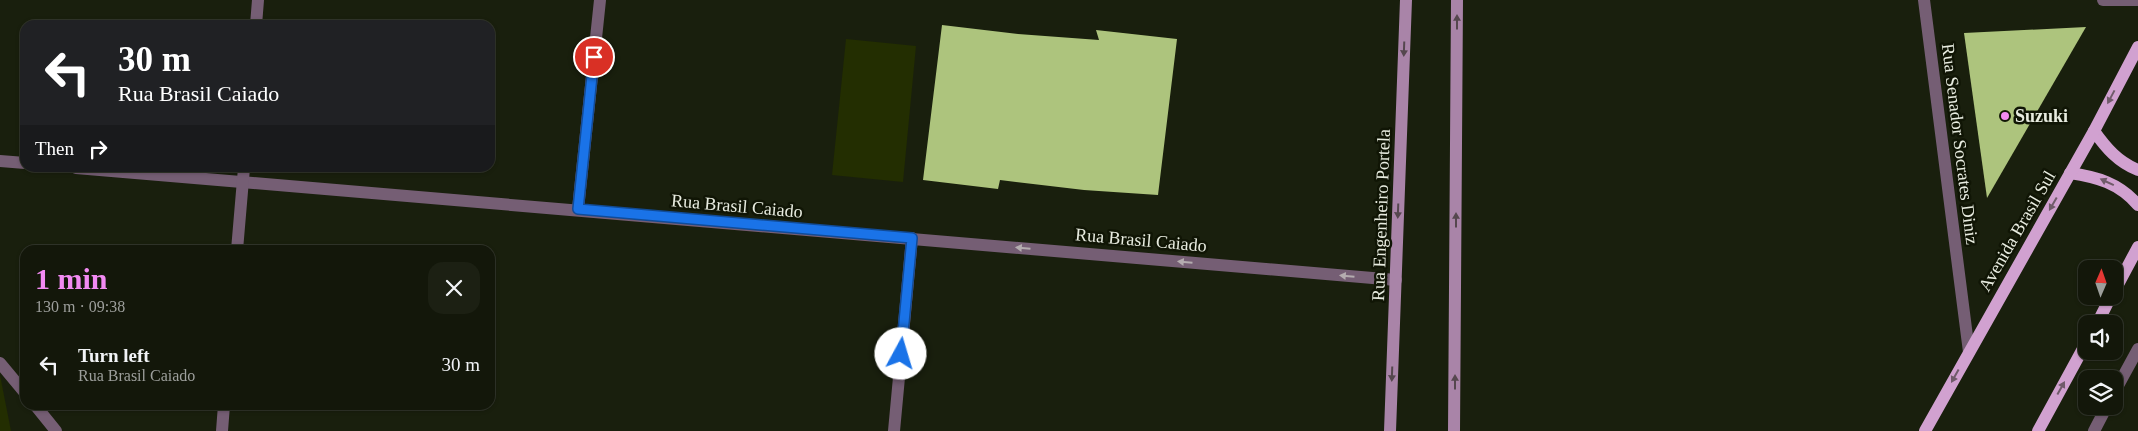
<!DOCTYPE html>
<html lang="en">
<head>
<meta charset="utf-8">
<style>
	:root { --surface:#13170a; --page:#1c2013; --text:#f1f3f6; --muted:#9d9f9c; --line:#32362b; --accent:#f28af3 }
	body { margin:0; font-family:Georgia,serif; background:var(--page); color:var(--text); height:100vh; display:flex; flex-direction:column; font-size:19px; white-space:nowrap }
	* { box-sizing:border-box; margin:0 }
	p { font-size:16px; color:var(--muted) }
	.icon { flex:none; width:28px; height:28px; fill:none; stroke:currentColor; stroke-width:2; stroke-linecap:round; stroke-linejoin:round }
	.map { position:relative; flex:1; overflow:hidden }
	.panel { position:absolute; left:20px; top:245px; width:475px; height:165px; display:flex; flex-direction:column; background:var(--surface); border-radius:15px; box-shadow:0 1px 4px #0004,0 0 0 1px var(--line) }
	.panel>* { flex:none }
	.banner { position:absolute; left:20px; top:20px; width:475px; height:152px; border-radius:15px; box-shadow:0 1px 4px #0004,0 0 0 1px var(--line); background:#202124; color:#fff; overflow:hidden }
	.needle { width:32px; rotate:2deg }
	.controls { position:absolute; left:2078px; top:260px; display:grid; gap:10px }
	.controls a { display:grid; place-items:center; width:45px; height:45px; border-radius:10px; background:var(--surface); box-shadow:0 1px 4px #0004,0 0 0 1px var(--line); font-size:25px }
	.pin { position:absolute; display:grid; place-items:center; width:42px; height:42px; color:#fff; margin:-21px; border:2px solid #fff; border-radius:50%; box-shadow:0 1px 5px #0007 }
	.me { position:absolute; width:55px; margin:-28px; rotate:6deg; stroke-linejoin:round; filter:drop-shadow(0 0 4px #0008) }
	.turn { display:flex; align-items:center; gap:18px; height:105px; padding:0 15px; font-size:22px }
	.turn .icon { width:65px; height:65px; stroke-width:2.5 }
	.turn b { display:block; font-size:35px; line-height:42px }
	.then { display:flex; align-items:center; height:48px; padding:0 15px; background:#0003; gap:10px; font-size:19px }
	.round { display:grid; place-items:center; flex:none; width:52px; height:52px; border-radius:15px; background:var(--page) }
	.head { display:flex; align-items:center; justify-content:space-between; height:85px; padding:0 15px }
	h1 { font-size:30px; font-weight:800; line-height:38px; color:var(--accent) }
	ul { padding:0; list-style:none }
	li { display:flex; align-items:center; gap:15px; height:70px; padding:0 15px }
	li div { flex:1 }
	li b { display:block; font-size:19px }
	li em { font-style:normal }
	.map>svg:first-child { display:block }
</style>
</head>
<body>
<div class="map">
<svg width="2138" height="431" viewBox="0 0 2138 431">
	<rect width="100%" height="100%" fill="#191f0d"/>
	<g fill="#232e01">
		<path d="M846,39L916,46L903,182L832,175Z"/>
		<path d="M0,375L11,431H0Z"/>
	</g>
	<g fill="#adc47d">
		<path d="M942,25L1018,34L1099,40L1096,30L1177,39L1158,195L1084,190L1000,180L998,189L923,180Z"/>
		<path d="M2086,27L1987,198L1964,33Z"/>
	</g>
	<g fill="none" stroke-linecap="round" stroke-linejoin="round">
		<g stroke="#755e74" stroke-width="12">
			<path d="M1924,0L1969,352"/>
			<path d="M2103,0H2138"/>
			<path d="M256,25L258,0"/>
			<path d="M0,161L25,163"/>
			<path d="M76,168L1396,280"/>
			<path d="M578,209L600,0"/>
			<path d="M237,250L244,168"/>
			<path d="M0,363L25,393"/>
			<path d="M2114,393L2138,349"/>
			<path d="M35,405L56,431"/>
			<path d="M222,431L224,405"/>
			<path d="M894,431L912,238"/>
			<path d="M2094,431L2107,406"/>
		</g>
		<g stroke="#a984a8" stroke-width="12">
			<path d="M1390,431L1406,0"/>
			<path d="M1454,431L1457,0"/>
		</g>
		<g stroke="#d1a1d0" stroke-width="12">
			<path d="M2094,131C2106,148 2118,162 2138,170"/>
			<path d="M2070,173C2097,177 2119,183 2138,205"/>
			<path d="M2114,292L2138,247"/>
			<path d="M2097,324L2111,296"/>
			<path d="M1925,431L2094,131L2138,47"/>
			<path d="M2038,431L2086,343"/>
		</g>
	</g>
	<defs><path id="oneway-solid" d="M-6-.8H1V-3.2L6.5 0L1 3.2V.8H-6Z" transform="scale(1.25)"/></defs>
	<g fill="#55474e">
		<use href="#oneway-solid" transform="translate(1457 22) rotate(-90)"/>
		<use href="#oneway-solid" transform="translate(1404 49) rotate(92)"/>
		<use href="#oneway-solid" transform="translate(1398 211) rotate(92)"/>
		<use href="#oneway-solid" transform="translate(1456 220) rotate(-90)"/>
		<use href="#oneway-solid" transform="translate(1392 374) rotate(92)"/>
		<use href="#oneway-solid" transform="translate(1455 382) rotate(-90)"/>
	</g>
	<g fill="#705b6a">
		<use href="#oneway-solid" transform="translate(2111 97) rotate(118)"/>
		<use href="#oneway-solid" transform="translate(2107 182) rotate(-155)"/>
		<use href="#oneway-solid" transform="translate(2053 204) rotate(120)"/>
		<use href="#oneway-solid" transform="translate(1955 376) rotate(119)"/>
		<use href="#oneway-solid" transform="translate(2061 388) rotate(-61)"/>
	</g>
	<g fill="#b4acaf">
		<use href="#oneway-solid" transform="translate(1023 248) rotate(-175)"/>
		<use href="#oneway-solid" transform="translate(1185 262) rotate(-175)"/>
		<use href="#oneway-solid" transform="translate(1347 276) rotate(-175)"/>
	</g>
	<g fill="none" stroke-linecap="round" stroke-linejoin="round">
		<defs>
			<path id="route" d="M594,57L578,209L912,238L901,354"/>
		</defs>
		<use href="#route" stroke="#114b97" stroke-width="12"/>
		<use href="#route" stroke="#1a73e8" stroke-width="9"/>
	</g>
	<circle fill="#f28af3" stroke="#101505" stroke-width="2" cx="2005" cy="116" r="5"/>
	<g text-anchor="middle" dominant-baseline="central" stroke-width="5" stroke-linejoin="round" paint-order="stroke">
		<g font-size="18" font-weight="bold" fill="#e8ece0" stroke="#101505" text-anchor="start">
			<text x="2015" y="116">Suzuki</text>
		</g>
		<g font-size="18" fill="#e8ece0" stroke="#101505">
			<text transform="translate(1960 144) rotate(83)">Rua Senador Socrates Diniz</text>
			<text transform="translate(737 206) rotate(5)">Rua Brasil Caiado</text>
			<text transform="translate(1381 215) rotate(-88)">Rua Engenheiro Portela</text>
			<text transform="translate(2017 231) rotate(-60)">Avenida Brasil Sul</text>
			<text transform="translate(1141 240) rotate(5)">Rua Brasil Caiado</text>
		</g>
	</g>
</svg>
<div class="controls">
<a><svg class="needle" viewBox="-14 -14 28 28"><path d="M0-13l5 13h-10z" fill="#e53935"/><path d="M0 13l5-13h-10z" fill="#9d9f9c"/></svg></a>
<a><svg class="icon" aria-label="sound" viewBox="0 0 24 24"><path d="M4 9h4l5-4v14l-5-4H4zM17 9q2 3 0 6"/></svg></a>
<a><svg class="icon" aria-label="layers" viewBox="0 0 24 24"><path d="M12 4l9 5-9 5-9-5zM3 14l9 5 9-5"/></svg></a>
</div>
<div class="pin" style="left:594px;top:57px;background:#d93025"><svg class="icon" aria-label="arrive" viewBox="0 0 24 24"><path d="M6 21V4h12l-3 4 3 4H6"/></svg></div>
<svg class="me" style="left:901px;top:354px" viewBox="-20 -20 40 40"><circle r="19" fill="#fff"/><path d="M0-13L10 11 0 6-10 11z" fill="#1a73e8"/></svg>
<div class="banner">
<div class="turn"><svg class="icon" aria-label="left" viewBox="0 0 24 24"><path d="M17 20v-9H6M10 6l-5 5 5 5"/></svg><div><b>30 m</b>Rua Brasil Caiado</div></div>
<div class="then">Then<svg class="icon" aria-label="right" viewBox="0 0 24 24"><path d="M7 20v-9h11M14 6l5 5-5 5"/></svg></div>
</div>
<section class="panel">
<div class="head"><div><h1>1 min</h1><p>130 m · 09:38</p></div><a class="round"><svg class="icon" aria-label="close" viewBox="0 0 24 24"><path d="M6 6l12 12M18 6L6 18"/></svg></a></div>
<ul>
<li><svg class="icon" aria-label="left" viewBox="0 0 24 24"><path d="M17 20v-9H6M10 6l-5 5 5 5"/></svg><div><b>Turn left</b><p>Rua Brasil Caiado</p></div><em>30 m</em></li>
</ul>
</section>
</div>
</body>
</html>
